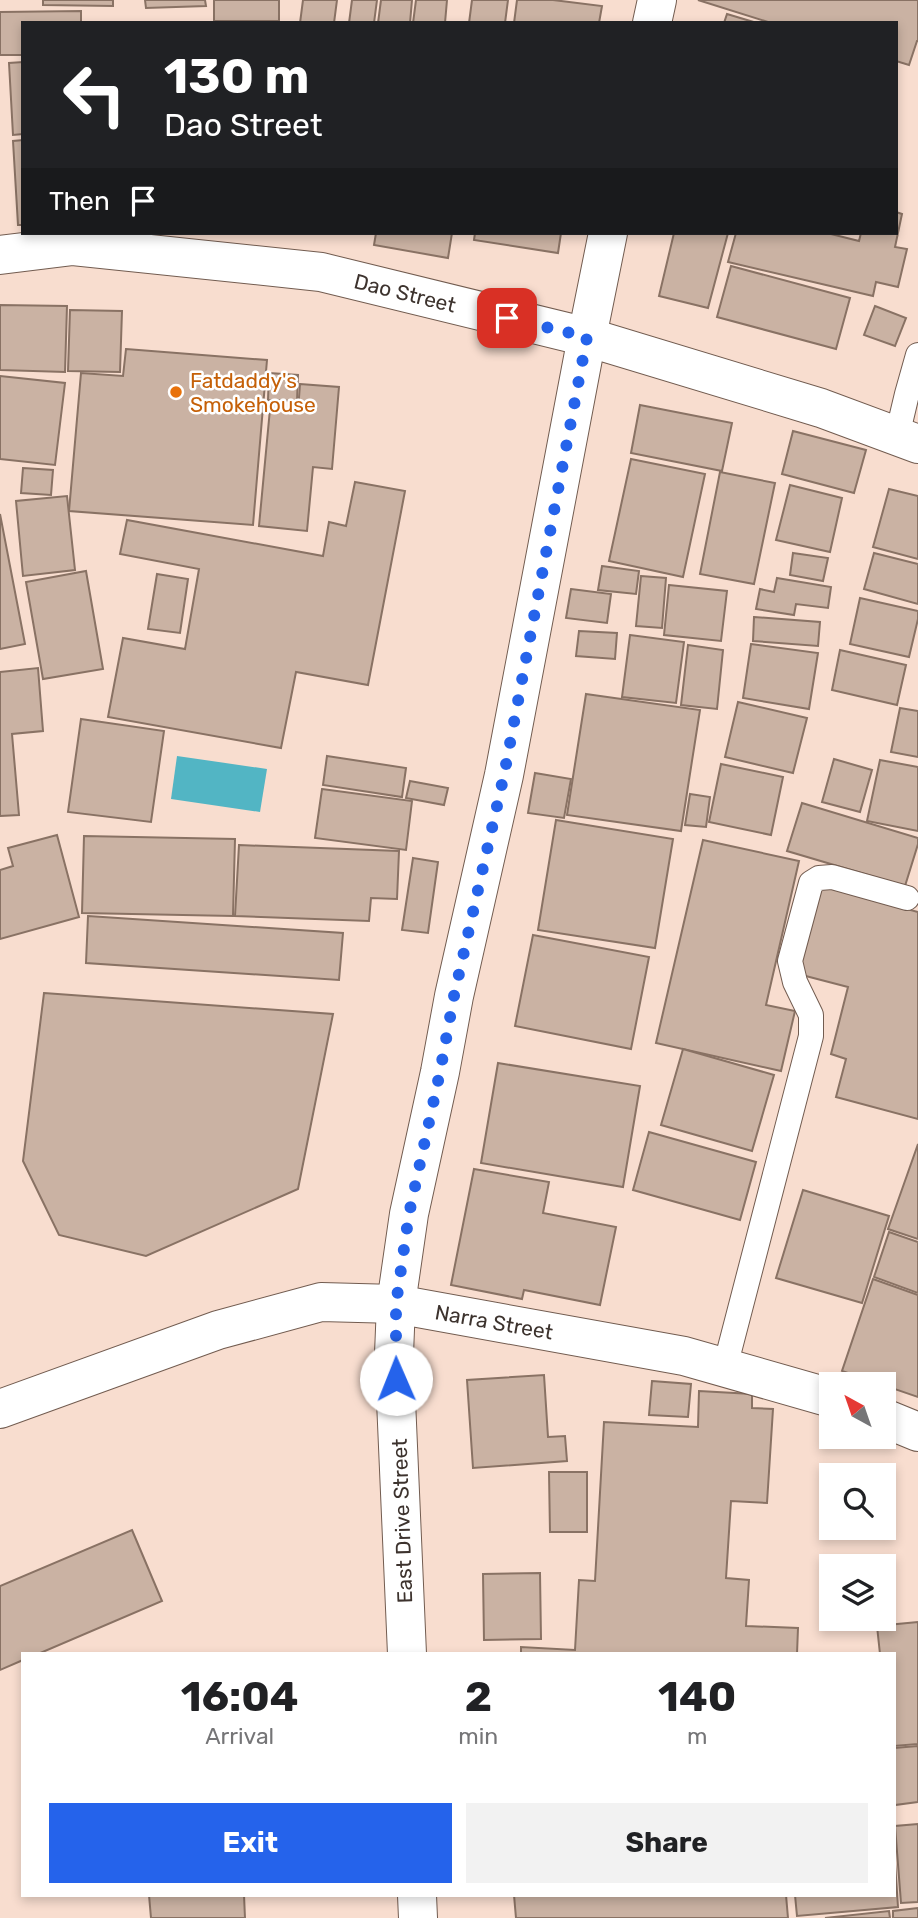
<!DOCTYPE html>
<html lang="en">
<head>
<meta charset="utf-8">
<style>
	:root { --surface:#fff; --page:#f2f2f2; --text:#202124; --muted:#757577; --accent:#2563eb }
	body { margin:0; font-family:Rubik,sans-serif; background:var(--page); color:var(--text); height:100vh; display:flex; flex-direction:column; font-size:26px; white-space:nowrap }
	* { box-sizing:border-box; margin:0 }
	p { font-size:23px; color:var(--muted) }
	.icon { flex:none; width:38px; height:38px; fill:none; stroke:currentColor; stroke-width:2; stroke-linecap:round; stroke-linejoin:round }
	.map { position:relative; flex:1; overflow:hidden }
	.panel { position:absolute; left:21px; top:1652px; width:875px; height:245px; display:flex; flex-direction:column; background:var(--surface); border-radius:0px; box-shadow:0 4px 10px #0003 }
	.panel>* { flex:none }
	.hud { position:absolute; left:21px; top:21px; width:877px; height:214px; border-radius:0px; box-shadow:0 4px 10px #0003; background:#202124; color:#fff; overflow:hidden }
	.needle { width:46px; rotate:320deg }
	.fabs { position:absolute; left:819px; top:1372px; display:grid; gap:14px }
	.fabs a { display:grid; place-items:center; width:77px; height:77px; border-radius:0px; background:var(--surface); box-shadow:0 4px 10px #0003; font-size:35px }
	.pin { position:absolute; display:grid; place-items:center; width:60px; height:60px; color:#fff; margin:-30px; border-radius:14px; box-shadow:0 4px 10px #0006 }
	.me { position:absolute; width:77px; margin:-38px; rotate:359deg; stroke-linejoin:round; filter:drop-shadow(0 0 5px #0008) }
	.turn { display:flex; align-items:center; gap:24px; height:147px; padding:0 28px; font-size:32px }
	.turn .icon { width:91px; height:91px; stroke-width:2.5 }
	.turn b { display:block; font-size:49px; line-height:60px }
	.then { display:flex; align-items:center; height:66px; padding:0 28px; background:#0003; gap:14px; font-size:26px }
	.eta { display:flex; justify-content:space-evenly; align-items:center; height:119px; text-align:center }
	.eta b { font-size:42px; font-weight:700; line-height:49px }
	.cta { display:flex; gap:14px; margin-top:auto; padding:14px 28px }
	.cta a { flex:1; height:80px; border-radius:0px; background:var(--accent); color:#fff; font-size:28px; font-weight:700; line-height:80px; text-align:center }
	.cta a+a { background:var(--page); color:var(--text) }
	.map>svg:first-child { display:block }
</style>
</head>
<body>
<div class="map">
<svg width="918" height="1918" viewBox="0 0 918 1918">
	<rect width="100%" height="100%" fill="#f8ddcf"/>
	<path fill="#52b5c4" d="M177,756L267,769L260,812L171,799Z"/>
	<g fill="#cab2a3" stroke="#897264" stroke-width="2">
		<path d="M43,0H113V6L43,5Z"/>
		<path d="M145,0H205L206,6L146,8Z"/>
		<rect x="214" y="0" width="65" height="21"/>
		<path d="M303,0H337L334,23H300Z"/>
		<path d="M352,0H377L374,23H349Z"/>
		<path d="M381,0H412L410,23H378Z"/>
		<path d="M416,0H447L445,23H413Z"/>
		<path d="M472,0H508L505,23H469Z"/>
		<path d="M517,0H553L602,6L599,23H514Z"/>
		<path d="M698,0H918V41H917L909,65L896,61V23H771Z"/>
		<path d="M81,11V23H23V55H0V12Z"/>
		<path d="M727,14L757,23H724Z"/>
		<path d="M23,62V134L13,135L9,63Z"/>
		<path d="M23,140V225H18L13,141Z"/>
		<path d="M896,212L902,214L895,247L907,249L898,287L876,282L873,296L728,262L736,233H827L859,241L861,233H896Z"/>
		<path d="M376,233H452L448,258L374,245Z"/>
		<path d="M475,233H561L558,253L474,240Z"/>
		<path d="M674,233H728L708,308L659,296Z"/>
		<path d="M731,266L850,298L836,349L717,317Z"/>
		<path d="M0,305L67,306L65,372L0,370Z"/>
		<path d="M875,306L906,318L895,346L864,335Z"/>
		<path d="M70,310L122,311L120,372L68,371Z"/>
		<path d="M126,349L267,360L253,525L69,511L81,373L123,376Z"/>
		<path d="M269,373L298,375L297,401L268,400Z"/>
		<path d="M0,376L65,383L55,465L0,459Z"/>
		<path d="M300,384L339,387L332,469L313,467L307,531L259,526L270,409L298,411Z"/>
		<path d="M640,405L732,423L722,471L631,453Z"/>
		<path d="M793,431L866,450L854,493L782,474Z"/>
		<path d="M631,459L705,474L683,577L609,561Z"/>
		<path d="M23,468L53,470L51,495L21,493Z"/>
		<path d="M720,472L775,483L754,584L700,574Z"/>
		<path d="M355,482L405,491L368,685L296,672L281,748L108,717L123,638L185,649L199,569L120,554L127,520L323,556L329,522L346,526Z"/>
		<path d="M790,485L842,498L830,552L776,540Z"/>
		<path d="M889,489L918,496V559L873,547Z"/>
		<path d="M67,496L75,570L23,576L16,501Z"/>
		<path d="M0,514L25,644L0,649Z"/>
		<path d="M793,553L828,558L823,581L790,575Z"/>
		<path d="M874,553L918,564V604L864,589Z"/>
		<path d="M602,566L639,571L636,594L598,590Z"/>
		<path d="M86,571L103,669L43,679L26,582Z"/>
		<path d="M157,574L188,579L180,633L148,629Z"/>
		<path d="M641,576L666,578L662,628L636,626Z"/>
		<path d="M777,578L831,587L828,608L796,604L794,615L756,609L760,589L774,592Z"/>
		<path d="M669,585L727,591L721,641L664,635Z"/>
		<path d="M571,589L611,594L607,623L566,618Z"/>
		<path d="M860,598L918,611V619L909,657L850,644Z"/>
		<path d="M754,617L820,622L818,646L753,641Z"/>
		<path d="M579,631L617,633L615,659L576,656Z"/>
		<path d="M630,635L684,642L676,703L622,697Z"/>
		<path d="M751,644L818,653L809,709L743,698Z"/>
		<path d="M688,645L723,650L717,709L681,705Z"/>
		<path d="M840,650L906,665L897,705L832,690Z"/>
		<path d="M38,668L43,731L12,734L19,815L0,816V672Z"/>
		<path d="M586,694L700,710L681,831L567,815Z"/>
		<path d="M738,702L807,718L793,773L725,757Z"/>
		<path d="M900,708L918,711V757L891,752Z"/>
		<path d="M81,719L164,731L151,822L68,812Z"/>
		<path d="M327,756L406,768L402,797L323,785Z"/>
		<path d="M834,759L872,770L860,812L822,802Z"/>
		<path d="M880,760L918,767V831L867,821Z"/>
		<path d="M721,764L783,777L771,835L709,822Z"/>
		<path d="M535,773L571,779L564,818L528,813Z"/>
		<path d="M410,781L448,788L444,805L406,798Z"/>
		<path d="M322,789L412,801L406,850L315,838Z"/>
		<path d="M690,794L710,797L706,827L685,825Z"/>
		<path d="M802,803L918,838V844L905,886L787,851Z"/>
		<path d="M556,820L673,839L655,948L538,930Z"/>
		<path d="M57,835L79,917L0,939V870L13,866L8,848Z"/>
		<path d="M84,836L235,839L233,916L82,913Z"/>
		<path d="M703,840L799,861L766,1005L795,1011L781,1071L656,1043Z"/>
		<path d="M239,845L399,851L397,899L371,898L369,921L235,916Z"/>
		<path d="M413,858L438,862L428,933L402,930Z"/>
		<path d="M822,886L918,912V1119L836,1097L846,1059L831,1054L848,987L798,974Z"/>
		<path d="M88,916L343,933L339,980L86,963Z"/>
		<path d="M533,935L649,957L631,1049L515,1026Z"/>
		<path d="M44,993L333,1014L298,1189L146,1256L59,1235L23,1161Z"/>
		<path d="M683,1049L774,1075L752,1151L661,1125Z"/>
		<path d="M498,1063L640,1086L623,1187L481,1163Z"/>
		<path d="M649,1132L756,1162L740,1220L633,1190Z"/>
		<path d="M918,1144V1239L888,1229Z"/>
		<path d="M474,1169L549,1182L543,1213L616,1227L600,1305L524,1290L522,1299L451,1285Z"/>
		<path d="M803,1190L889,1216L862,1303L776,1278Z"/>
		<path d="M889,1232L918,1242V1293L874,1277Z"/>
		<path d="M873,1279L918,1295V1397L842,1371Z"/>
		<path d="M544,1375L548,1437L565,1436L567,1461L473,1468L467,1380Z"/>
		<path d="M652,1381L691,1384L688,1417L649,1415Z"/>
		<path d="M699,1391L752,1394V1408L773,1409L767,1503L731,1501L726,1578L749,1580L746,1626L798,1628L797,1654H521V1647L575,1650L579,1580L595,1581L604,1422L698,1427Z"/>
		<path d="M549,1472H587V1532H550Z"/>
		<path d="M132,1530L162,1601L38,1654H23V1660L0,1670V1586Z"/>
		<path d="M540,1573L541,1639L484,1640L483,1574Z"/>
		<path d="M918,1622V1744L894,1746V1654H880L877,1626Z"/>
		<path d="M918,1746V1802L895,1805L894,1748Z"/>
		<path d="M918,1824V1902L901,1903L895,1826Z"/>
		<path d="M894,1848L898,1907L797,1916L795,1895H894Z"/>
		<path d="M149,1895H244L245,1918H151Z"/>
		<path d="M514,1895H786L788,1918H516Z"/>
		<path d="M918,1908V1918H893V1911Z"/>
		<path d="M889,1911L890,1918H825Z"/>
	</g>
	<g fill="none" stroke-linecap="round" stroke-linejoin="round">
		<defs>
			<g id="service">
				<path d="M897,436L907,394L918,355"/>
				<path d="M725,1367L811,1036V1015L795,982L790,961L811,883L819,878L832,877L907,898"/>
			</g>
			<g id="minor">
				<path d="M0,255L73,246L321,272L587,337L821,408L918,444"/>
				<path d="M396,1304L684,1356L831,1398"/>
				<path d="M884,1418L918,1432"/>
			</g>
			<g id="tertiary">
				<path d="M652,23L657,0"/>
				<path d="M0,1409L218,1330L321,1302L396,1304"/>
				<path d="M407,1654L394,1354L396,1304L409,1214L440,1072L454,996L504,775L587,337L608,233"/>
				<path d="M417,1895L418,1918"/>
			</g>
		</defs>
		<use href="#service" stroke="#725c50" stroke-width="26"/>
		<use href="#minor" stroke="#725c50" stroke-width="40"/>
		<use href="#tertiary" stroke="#725c50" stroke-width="40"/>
		<use href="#service" stroke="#fff" stroke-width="24"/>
		<use href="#minor" stroke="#fff" stroke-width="38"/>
		<use href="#tertiary" stroke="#fff" stroke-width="38"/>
	</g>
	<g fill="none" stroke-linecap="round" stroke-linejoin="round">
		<path stroke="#2563eb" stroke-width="12" stroke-dasharray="0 21.6" d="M396,1379V1304L409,1214L440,1072L454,996L504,775L587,337L507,318"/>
	</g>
	<circle fill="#e8710a" stroke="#fff" stroke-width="2.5" cx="176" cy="392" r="7"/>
	<g text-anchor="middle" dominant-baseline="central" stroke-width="5" stroke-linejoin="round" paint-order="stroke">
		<g font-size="21" fill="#3d332e" stroke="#fff">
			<text transform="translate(405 293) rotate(14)">Dao Street</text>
			<text transform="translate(494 1322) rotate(10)">Narra Street</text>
			<text transform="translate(402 1521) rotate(-92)">East Drive Street</text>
		</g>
		<g font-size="21" fill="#c56008" stroke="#fff" text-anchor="start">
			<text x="190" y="380">Fatdaddy's<tspan x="190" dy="24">Smokehouse</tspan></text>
		</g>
	</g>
</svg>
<div class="fabs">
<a><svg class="needle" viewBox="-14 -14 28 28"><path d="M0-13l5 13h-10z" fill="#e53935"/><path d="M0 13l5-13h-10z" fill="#757577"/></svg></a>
<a><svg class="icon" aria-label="search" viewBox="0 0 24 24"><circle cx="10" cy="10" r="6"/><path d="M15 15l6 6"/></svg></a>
<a><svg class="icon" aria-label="layers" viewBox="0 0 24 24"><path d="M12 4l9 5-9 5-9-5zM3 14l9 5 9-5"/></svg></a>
</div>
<div class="pin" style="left:507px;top:318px;background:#d93025"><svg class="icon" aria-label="arrive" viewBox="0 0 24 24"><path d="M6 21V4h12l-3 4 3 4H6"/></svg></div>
<svg class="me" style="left:396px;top:1379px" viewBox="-20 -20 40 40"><circle r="19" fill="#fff"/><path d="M0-13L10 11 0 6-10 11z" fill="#2563eb"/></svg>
<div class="hud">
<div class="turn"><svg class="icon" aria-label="left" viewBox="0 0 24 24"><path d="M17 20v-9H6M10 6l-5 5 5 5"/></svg><div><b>130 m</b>Dao Street</div></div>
<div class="then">Then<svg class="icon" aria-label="arrive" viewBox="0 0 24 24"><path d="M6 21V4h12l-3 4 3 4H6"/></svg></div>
</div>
<section class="panel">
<div class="eta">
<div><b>16:04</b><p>Arrival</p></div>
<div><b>2</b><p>min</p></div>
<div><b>140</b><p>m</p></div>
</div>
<div class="cta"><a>Exit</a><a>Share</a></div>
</section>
</div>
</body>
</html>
